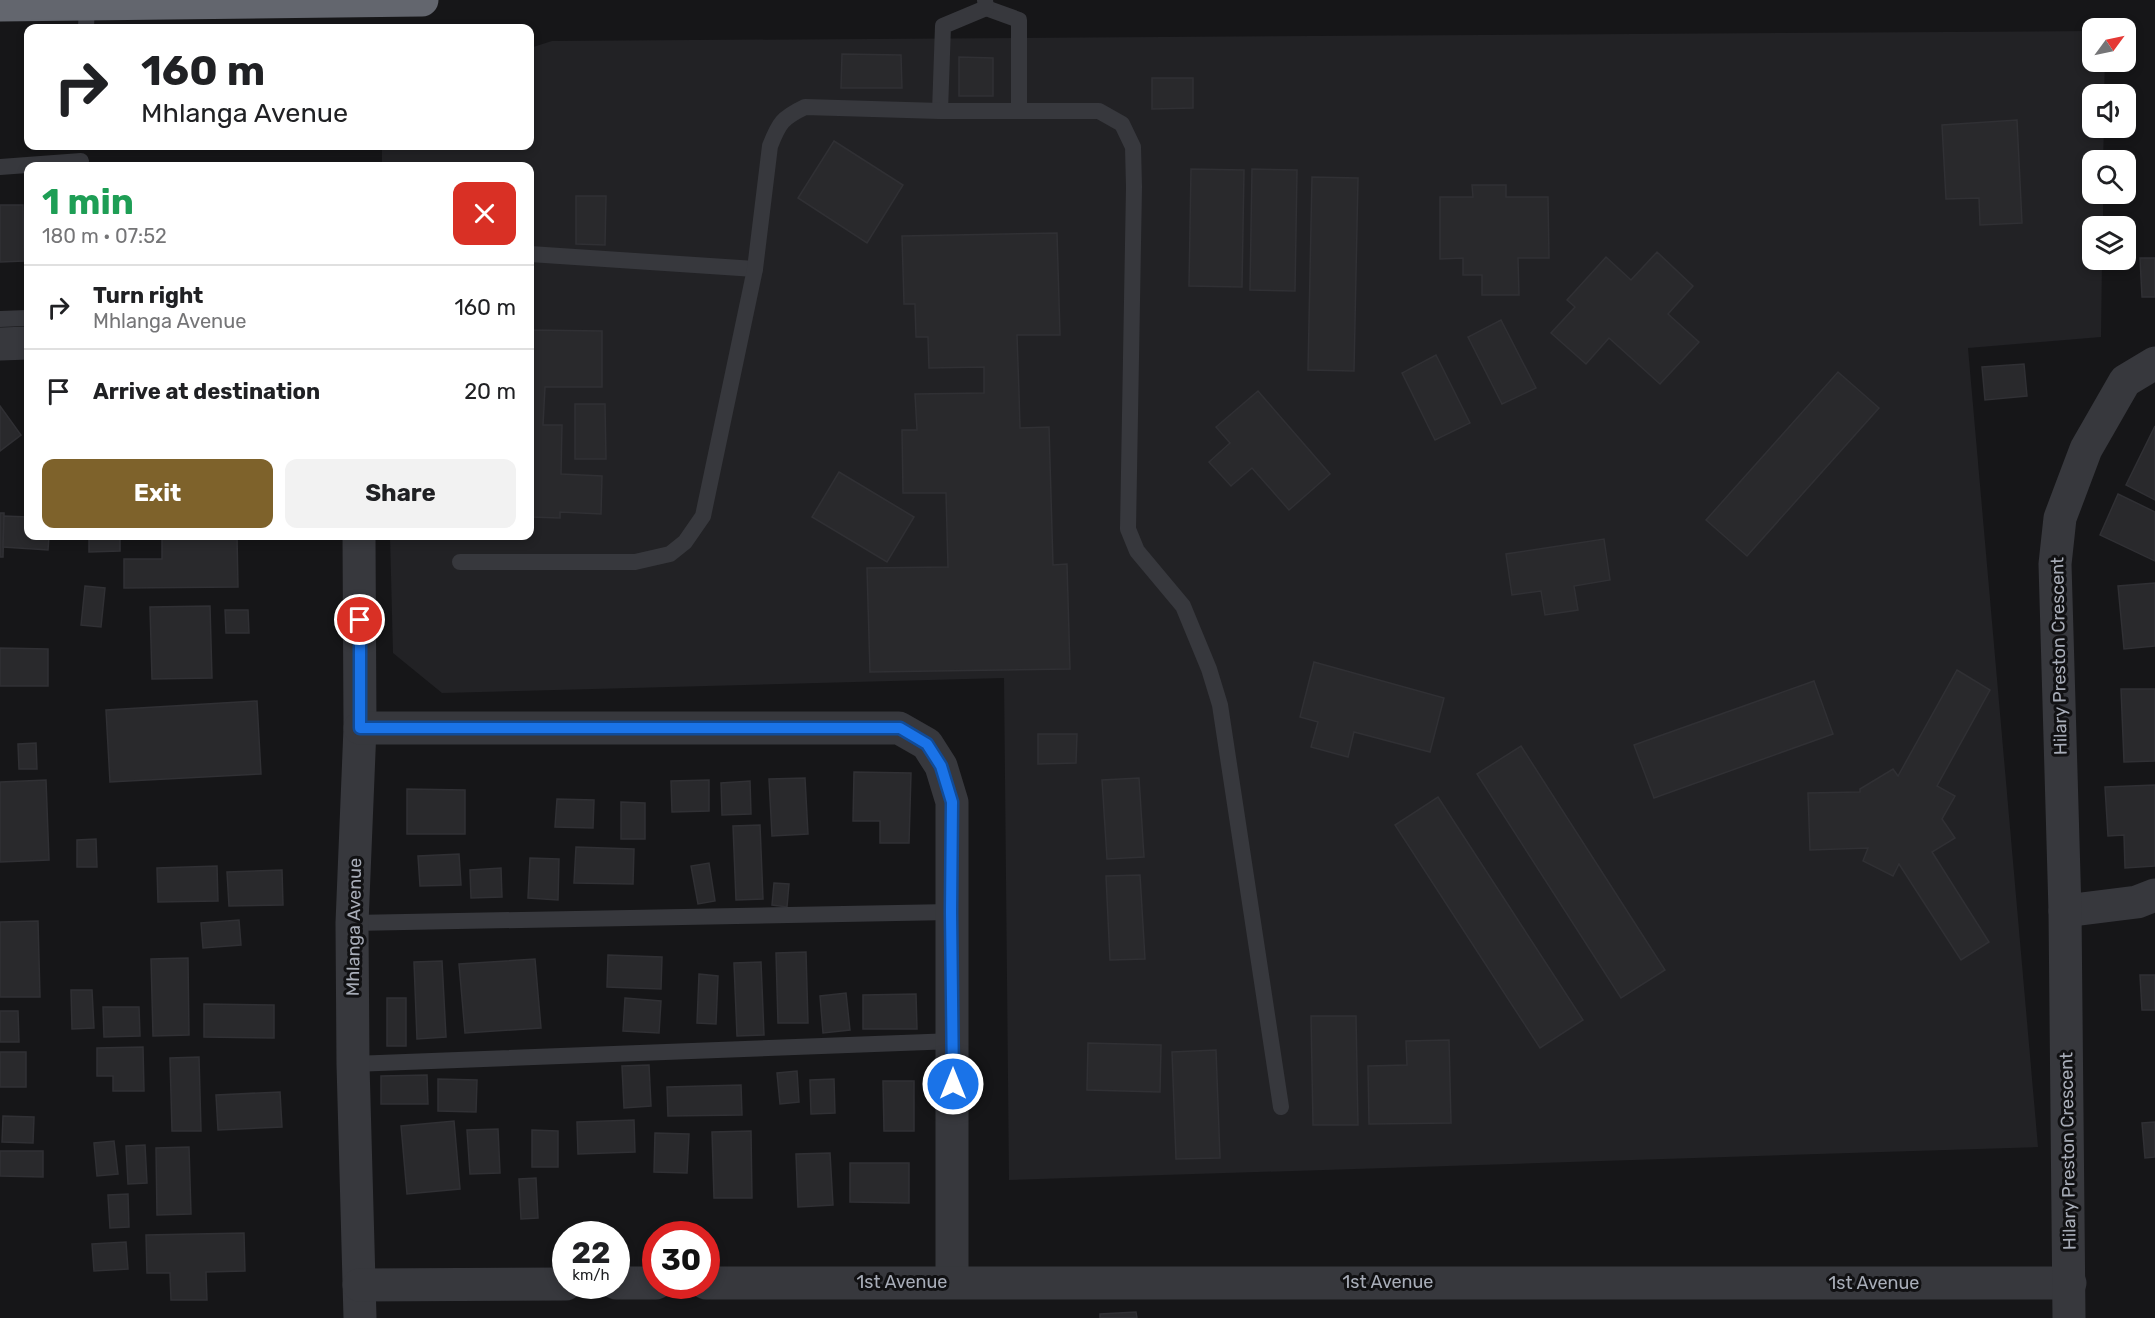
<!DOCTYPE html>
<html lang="en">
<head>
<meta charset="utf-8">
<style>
	:root { --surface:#fff; --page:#f2f2f2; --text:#202124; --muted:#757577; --line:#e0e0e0; --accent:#7e622b }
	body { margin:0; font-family:Rubik,sans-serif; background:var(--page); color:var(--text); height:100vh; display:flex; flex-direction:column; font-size:22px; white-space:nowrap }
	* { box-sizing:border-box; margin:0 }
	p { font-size:20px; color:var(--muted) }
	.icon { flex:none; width:33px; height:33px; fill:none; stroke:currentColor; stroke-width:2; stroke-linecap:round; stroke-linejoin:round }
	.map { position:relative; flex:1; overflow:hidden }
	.panel { position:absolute; left:24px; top:162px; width:510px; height:378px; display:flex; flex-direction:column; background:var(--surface); border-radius:12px; box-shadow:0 3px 9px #0003 }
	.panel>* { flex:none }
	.banner { position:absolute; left:24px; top:24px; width:510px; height:126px; border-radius:12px; box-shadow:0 3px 9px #0003; background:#fff; color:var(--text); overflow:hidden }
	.needle { width:39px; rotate:57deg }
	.tools { position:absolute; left:2082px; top:18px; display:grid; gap:12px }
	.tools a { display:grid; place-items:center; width:54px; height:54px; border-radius:12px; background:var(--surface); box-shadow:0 3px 9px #0003; font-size:30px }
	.speed { position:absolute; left:552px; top:1221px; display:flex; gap:12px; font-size:30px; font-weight:700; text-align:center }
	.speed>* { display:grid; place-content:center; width:78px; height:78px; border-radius:50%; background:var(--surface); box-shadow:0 3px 9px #0003; line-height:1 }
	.speed small { font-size:15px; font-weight:400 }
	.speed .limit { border:9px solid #d22; background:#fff; color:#111 }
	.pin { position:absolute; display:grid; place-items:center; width:51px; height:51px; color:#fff; margin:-26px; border:3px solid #fff; border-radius:50%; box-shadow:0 2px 6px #0007 }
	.me { position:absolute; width:66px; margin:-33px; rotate:0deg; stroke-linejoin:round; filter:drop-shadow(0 0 4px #0008) }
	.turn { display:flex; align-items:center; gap:21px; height:126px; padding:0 18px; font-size:27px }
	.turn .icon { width:78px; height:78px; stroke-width:2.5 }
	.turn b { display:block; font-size:42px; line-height:51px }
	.round { display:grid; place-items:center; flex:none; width:63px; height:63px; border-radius:12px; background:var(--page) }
	.head { display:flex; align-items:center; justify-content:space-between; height:102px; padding:0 18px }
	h1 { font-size:36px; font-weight:700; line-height:45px; color:#1e9e55 }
	.cta { display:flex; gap:12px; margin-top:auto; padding:12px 18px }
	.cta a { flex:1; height:69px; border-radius:12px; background:var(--accent); color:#fff; font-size:24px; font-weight:700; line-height:69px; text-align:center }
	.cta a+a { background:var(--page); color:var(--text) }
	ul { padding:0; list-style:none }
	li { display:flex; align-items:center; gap:18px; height:84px; padding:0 18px; border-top:2px solid var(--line) }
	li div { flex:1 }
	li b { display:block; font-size:22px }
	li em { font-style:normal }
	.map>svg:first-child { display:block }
</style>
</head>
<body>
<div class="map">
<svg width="2155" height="1318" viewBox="0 0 2155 1318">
	<rect width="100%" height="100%" fill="#161618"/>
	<path fill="#222225" d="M2092,31V62H2105L2104,94H2092V128H2104L2103,160H2092V194H2103V226H2092V260H2102L2101,337L1968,348L2038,1147L1009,1180L1004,678L442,693L393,653L390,536H530V166H382V146H530V48L552,41Z"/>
	<g fill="#29292c" stroke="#303034" stroke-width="1.5">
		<path d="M842,54L901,55L902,88H841Z"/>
		<path d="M959,57L993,58V96H959Z"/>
		<path d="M1152,78H1193V108L1152,109Z"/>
		<path d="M2017,120L2022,223L1980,225L1979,198L1946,199L1942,125Z"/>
		<path d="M834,141L903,185L867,243L798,198Z"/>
		<path d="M1191,169L1244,170L1242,287L1189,286Z"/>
		<path d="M1252,169L1297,170L1295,291L1250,290Z"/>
		<path d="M1312,177L1358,178L1354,371L1308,370Z"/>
		<path d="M1472,185H1506V197H1548L1549,258H1518L1519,295H1482V275H1463V258L1440,259V197H1473Z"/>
		<path d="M576,196H606L605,245L576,244Z"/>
		<path d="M0,205H23L24,261L0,262Z"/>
		<path d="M1057,233L1060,335H1017L1019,393L1020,428L1049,427L1053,565L1067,564L1070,669L870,672L867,568L948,567L946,493H903L902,430H917L915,394L984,393V367L929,368L928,337H916L915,304H904L902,236Z"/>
		<path d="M1657,252L1693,286L1668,314L1699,342L1660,384L1609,338L1586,364L1551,333L1575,307L1567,300L1606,257L1631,280Z"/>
		<path d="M2140,258H2155V297H2142Z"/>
		<path d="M1501,320L1536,388L1502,404L1468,337Z"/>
		<path d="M530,330L602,331V387H545L543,425H562L561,474L602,476L601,514L560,512V518L530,517Z"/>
		<path d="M1436,355L1470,423L1435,440L1402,373Z"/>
		<path d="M2024,364L2027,396L1985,400L1982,367Z"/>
		<path d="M1838,372L1879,408L1747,556L1706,520Z"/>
		<path d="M1258,391L1330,474L1289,510L1252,468L1231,486L1209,462L1230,443L1216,427Z"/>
		<path d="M575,404H605L606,459H575Z"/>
		<path d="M0,406L21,435L0,451Z"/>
		<path d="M2155,426V500L2126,485Z"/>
		<path d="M839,472L914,517L887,562L812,517Z"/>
		<path d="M2118,494L2155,512V561L2100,535Z"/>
		<path d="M0,513H4V516L3,557H0Z"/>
		<path d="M4,516L28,517V536H49L48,550L3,547Z"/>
		<path d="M89,536H120V551L89,552Z"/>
		<path d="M162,536H237L238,587L124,588V559H162Z"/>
		<path d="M1604,539L1610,580L1574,586L1578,610L1545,615L1541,591L1512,595L1506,554Z"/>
		<path d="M2155,583V646L2124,649L2118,586Z"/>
		<path d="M85,586L105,588L101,627L81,625Z"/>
		<path d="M210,606L212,678L152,679L150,607Z"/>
		<path d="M225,610H248L249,633H226Z"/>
		<path d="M0,648L48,649V686H0Z"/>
		<path d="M1314,662L1444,698L1430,752L1354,732L1348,757L1311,747L1318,722L1300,717Z"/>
		<path d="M1957,670L1990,690L1937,786L1955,796L1942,819L1955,838L1932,852L1989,942L1961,960L1899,864L1893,876L1863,861L1868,848L1810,850L1808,793L1860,792V789L1893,769L1898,776Z"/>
		<path d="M1814,681L1833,734L1654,798L1634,745Z"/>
		<path d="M2121,689H2155V761L2124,762Z"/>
		<path d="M257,701L261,774L110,782L106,710Z"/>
		<path d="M1038,734H1077L1076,763L1038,764Z"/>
		<path d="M36,743L37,769H19L18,744Z"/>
		<path d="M1521,746L1665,970L1621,998L1477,774Z"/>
		<path d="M854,772L911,773L909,843H880V821H853Z"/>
		<path d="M805,778L808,834L772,836L769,779Z"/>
		<path d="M1139,778L1144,857L1107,859L1102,780Z"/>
		<path d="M46,780L49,860L0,862V782Z"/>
		<path d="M709,780V811L672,812L671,781Z"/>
		<path d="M750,781L751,814L722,815L721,783Z"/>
		<path d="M2155,785V866L2125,868L2124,835L2108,836L2105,787Z"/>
		<path d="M407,789L465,790V834H407Z"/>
		<path d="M1438,797L1583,1020L1540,1048L1395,825Z"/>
		<path d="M557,799L594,800L593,828L555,827Z"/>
		<path d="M621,802L645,803V839H621Z"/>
		<path d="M760,825L763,899L736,900L733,826Z"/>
		<path d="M96,839L97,867H77V840Z"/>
		<path d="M576,847L634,849L633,884L574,883Z"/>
		<path d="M459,854L461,885L420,886L418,856Z"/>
		<path d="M530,858L559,859L558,900L528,898Z"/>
		<path d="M709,863L715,901L698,904L691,866Z"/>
		<path d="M217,866L218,901L158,902L157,868Z"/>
		<path d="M501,868L502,897L471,898L470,870Z"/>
		<path d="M282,870L283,905L229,906L227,872Z"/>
		<path d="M1140,875L1145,959L1110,960L1106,876Z"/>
		<path d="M774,883L789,884L787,907L772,905Z"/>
		<path d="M239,920L241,945L203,948L201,923Z"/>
		<path d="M38,921L40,997H0V922Z"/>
		<path d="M806,952L808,1023H778L776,953Z"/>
		<path d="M608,955L662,957L661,989L607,987Z"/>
		<path d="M188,958L189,1035L153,1036L151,959Z"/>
		<path d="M535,959L541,1028L465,1033L459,964Z"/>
		<path d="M442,961L446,1037L417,1039L414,962Z"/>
		<path d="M761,962L764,1035L737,1036L734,963Z"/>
		<path d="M699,974L718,976L716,1024L697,1023Z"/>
		<path d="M2140,975H2155V1010H2142Z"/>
		<path d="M71,990H92L94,1028L72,1029Z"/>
		<path d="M846,993L850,1030L823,1033L820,996Z"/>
		<path d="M916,994L917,1029H863V995Z"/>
		<rect x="387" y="998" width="19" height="48"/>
		<path d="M625,998L661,1001L659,1033L623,1031Z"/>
		<path d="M204,1004L274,1005V1038L204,1037Z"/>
		<path d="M103,1007H139L140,1036L104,1037Z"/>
		<path d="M0,1011H18L19,1042H0Z"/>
		<path d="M1311,1016H1356L1358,1125H1313Z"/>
		<path d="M1449,1040L1451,1123L1369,1124L1368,1066L1407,1065L1406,1041Z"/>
		<path d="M1088,1043L1161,1045L1160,1092L1087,1090Z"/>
		<path d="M143,1047L144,1091H113V1076H97V1048Z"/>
		<path d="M1216,1050L1220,1158L1176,1159L1172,1052Z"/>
		<rect x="0" y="1052" width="26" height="35"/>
		<path d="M199,1057L201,1131H172L170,1058Z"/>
		<path d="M649,1065L651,1106L624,1108L622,1066Z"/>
		<path d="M797,1071L799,1102L780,1104L777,1073Z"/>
		<path d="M427,1075L428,1104H381V1076Z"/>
		<path d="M438,1079L477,1080L476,1112L438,1111Z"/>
		<path d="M834,1079L835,1113L811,1114L810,1080Z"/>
		<path d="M883,1081H914V1131H884Z"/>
		<path d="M741,1085L742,1115L668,1116L667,1087Z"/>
		<path d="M280,1092L282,1127L218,1130L216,1095Z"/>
		<path d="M3,1116L34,1117L33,1143L2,1142Z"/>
		<path d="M634,1120L635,1152L578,1154L577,1122Z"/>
		<path d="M454,1121L460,1189L407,1194L401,1126Z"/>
		<path d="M2155,1122V1157L2145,1158L2142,1123Z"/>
		<path d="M498,1129L500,1173L470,1174L467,1130Z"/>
		<path d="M532,1130L558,1131V1167H532Z"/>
		<path d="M751,1131L752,1198H714L712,1132Z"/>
		<path d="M655,1133L689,1134L687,1173L654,1172Z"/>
		<path d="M114,1141L118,1174L97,1176L94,1143Z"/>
		<path d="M145,1145L147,1183L128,1184L126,1146Z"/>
		<path d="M189,1147L191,1214L157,1215L156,1148Z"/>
		<path d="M0,1151H43V1177L0,1176Z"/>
		<path d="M830,1153L833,1205L798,1207L796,1154Z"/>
		<path d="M850,1163H909V1203L850,1202Z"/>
		<path d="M536,1178L538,1218L521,1219L519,1179Z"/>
		<path d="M128,1194L129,1227L110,1228L108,1195Z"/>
		<path d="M244,1233L245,1271L206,1272L207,1300H171L170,1273H147L146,1235Z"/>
		<path d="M126,1242L128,1269L94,1271L92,1244Z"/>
		<path d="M1136,1312L1137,1318H1100V1314Z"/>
	</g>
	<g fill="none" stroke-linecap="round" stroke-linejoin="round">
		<g stroke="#37383d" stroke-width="16">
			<path d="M986,8L1019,20V110"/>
			<path d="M86,28L87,4"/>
			<path d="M940,111L943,26L986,8L985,0"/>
			<path d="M0,167L81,161"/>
			<path d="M530,254L755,269"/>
			<path d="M0,319L28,318"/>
			<path d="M460,562H635L670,554L685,542L703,516L755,269L770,146C779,123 782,118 805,107L940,111H1099L1122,124L1133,147L1134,187L1128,529L1137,551L1183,606L1209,669L1220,705L1281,1107"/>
			<path d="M352,923L951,912"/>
			<path d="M353,1064L954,1041"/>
		</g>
		<g stroke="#37383d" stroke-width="33">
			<path d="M0,344L28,343"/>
			<path d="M359,536L360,728L352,923L353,1064L360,1318"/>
			<path d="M360,728H899L927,744L941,766L952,802V1282"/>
			<path d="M2065,911L2137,902L2155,895"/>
			<path d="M616,1283H656"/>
			<path d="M706,1283H2070"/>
			<path d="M359,1285L566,1284"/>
			<path d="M2069,1318L2065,911L2055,564L2060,518L2086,449L2125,381L2155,363"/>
		</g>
		<path stroke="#63666e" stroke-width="33" d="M0,5L422,0"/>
	</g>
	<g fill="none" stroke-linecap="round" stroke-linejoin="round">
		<defs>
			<path id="route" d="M360,620V728H900L927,744L941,766L952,802L951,912L953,1084"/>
		</defs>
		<use href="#route" stroke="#114b97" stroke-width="15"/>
		<use href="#route" stroke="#1a73e8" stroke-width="10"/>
	</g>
	<g text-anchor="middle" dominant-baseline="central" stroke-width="6" stroke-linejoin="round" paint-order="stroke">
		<g font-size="18" fill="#a8adb8" stroke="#111113">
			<text transform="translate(2059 656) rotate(-91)">Hilary Preston Crescent</text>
			<text transform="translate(354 927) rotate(-89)">Mhlanga Avenue</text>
			<text transform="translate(2068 1151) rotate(-91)">Hilary Preston Crescent</text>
			<text x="902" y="1282">1st Avenue</text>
			<text x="1388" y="1282">1st Avenue</text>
			<text x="1874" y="1283">1st Avenue</text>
		</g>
	</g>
</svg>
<div class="tools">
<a><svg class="needle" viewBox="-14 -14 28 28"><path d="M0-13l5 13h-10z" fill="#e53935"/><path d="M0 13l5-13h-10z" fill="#757577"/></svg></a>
<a><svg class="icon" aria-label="sound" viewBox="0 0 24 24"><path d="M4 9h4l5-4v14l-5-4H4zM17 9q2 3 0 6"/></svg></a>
<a><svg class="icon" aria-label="search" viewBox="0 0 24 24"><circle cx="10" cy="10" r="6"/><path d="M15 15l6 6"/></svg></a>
<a><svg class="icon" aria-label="layers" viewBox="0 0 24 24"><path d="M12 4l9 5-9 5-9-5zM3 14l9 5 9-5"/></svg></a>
</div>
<div class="speed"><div>22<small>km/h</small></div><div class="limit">30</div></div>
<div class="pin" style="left:360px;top:620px;background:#d93025"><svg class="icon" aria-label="arrive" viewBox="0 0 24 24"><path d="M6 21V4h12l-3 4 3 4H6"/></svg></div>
<svg class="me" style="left:953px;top:1084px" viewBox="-20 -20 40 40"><circle r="17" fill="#1a73e8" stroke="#fff" stroke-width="3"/><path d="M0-11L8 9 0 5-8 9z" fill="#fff"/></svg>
<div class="banner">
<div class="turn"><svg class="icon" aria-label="right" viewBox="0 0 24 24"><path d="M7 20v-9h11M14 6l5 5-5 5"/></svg><div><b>160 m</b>Mhlanga Avenue</div></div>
</div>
<section class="panel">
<div class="head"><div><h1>1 min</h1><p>180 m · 07:52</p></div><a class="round" style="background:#d93025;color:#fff"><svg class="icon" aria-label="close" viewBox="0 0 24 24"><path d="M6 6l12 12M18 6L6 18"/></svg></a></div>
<ul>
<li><svg class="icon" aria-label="right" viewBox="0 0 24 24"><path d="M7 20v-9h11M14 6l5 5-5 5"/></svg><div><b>Turn right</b><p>Mhlanga Avenue</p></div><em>160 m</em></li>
<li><svg class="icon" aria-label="arrive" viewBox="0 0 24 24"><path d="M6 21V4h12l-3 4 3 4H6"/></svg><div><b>Arrive at destination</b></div><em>20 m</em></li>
</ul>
<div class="cta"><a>Exit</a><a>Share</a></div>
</section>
</div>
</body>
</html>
